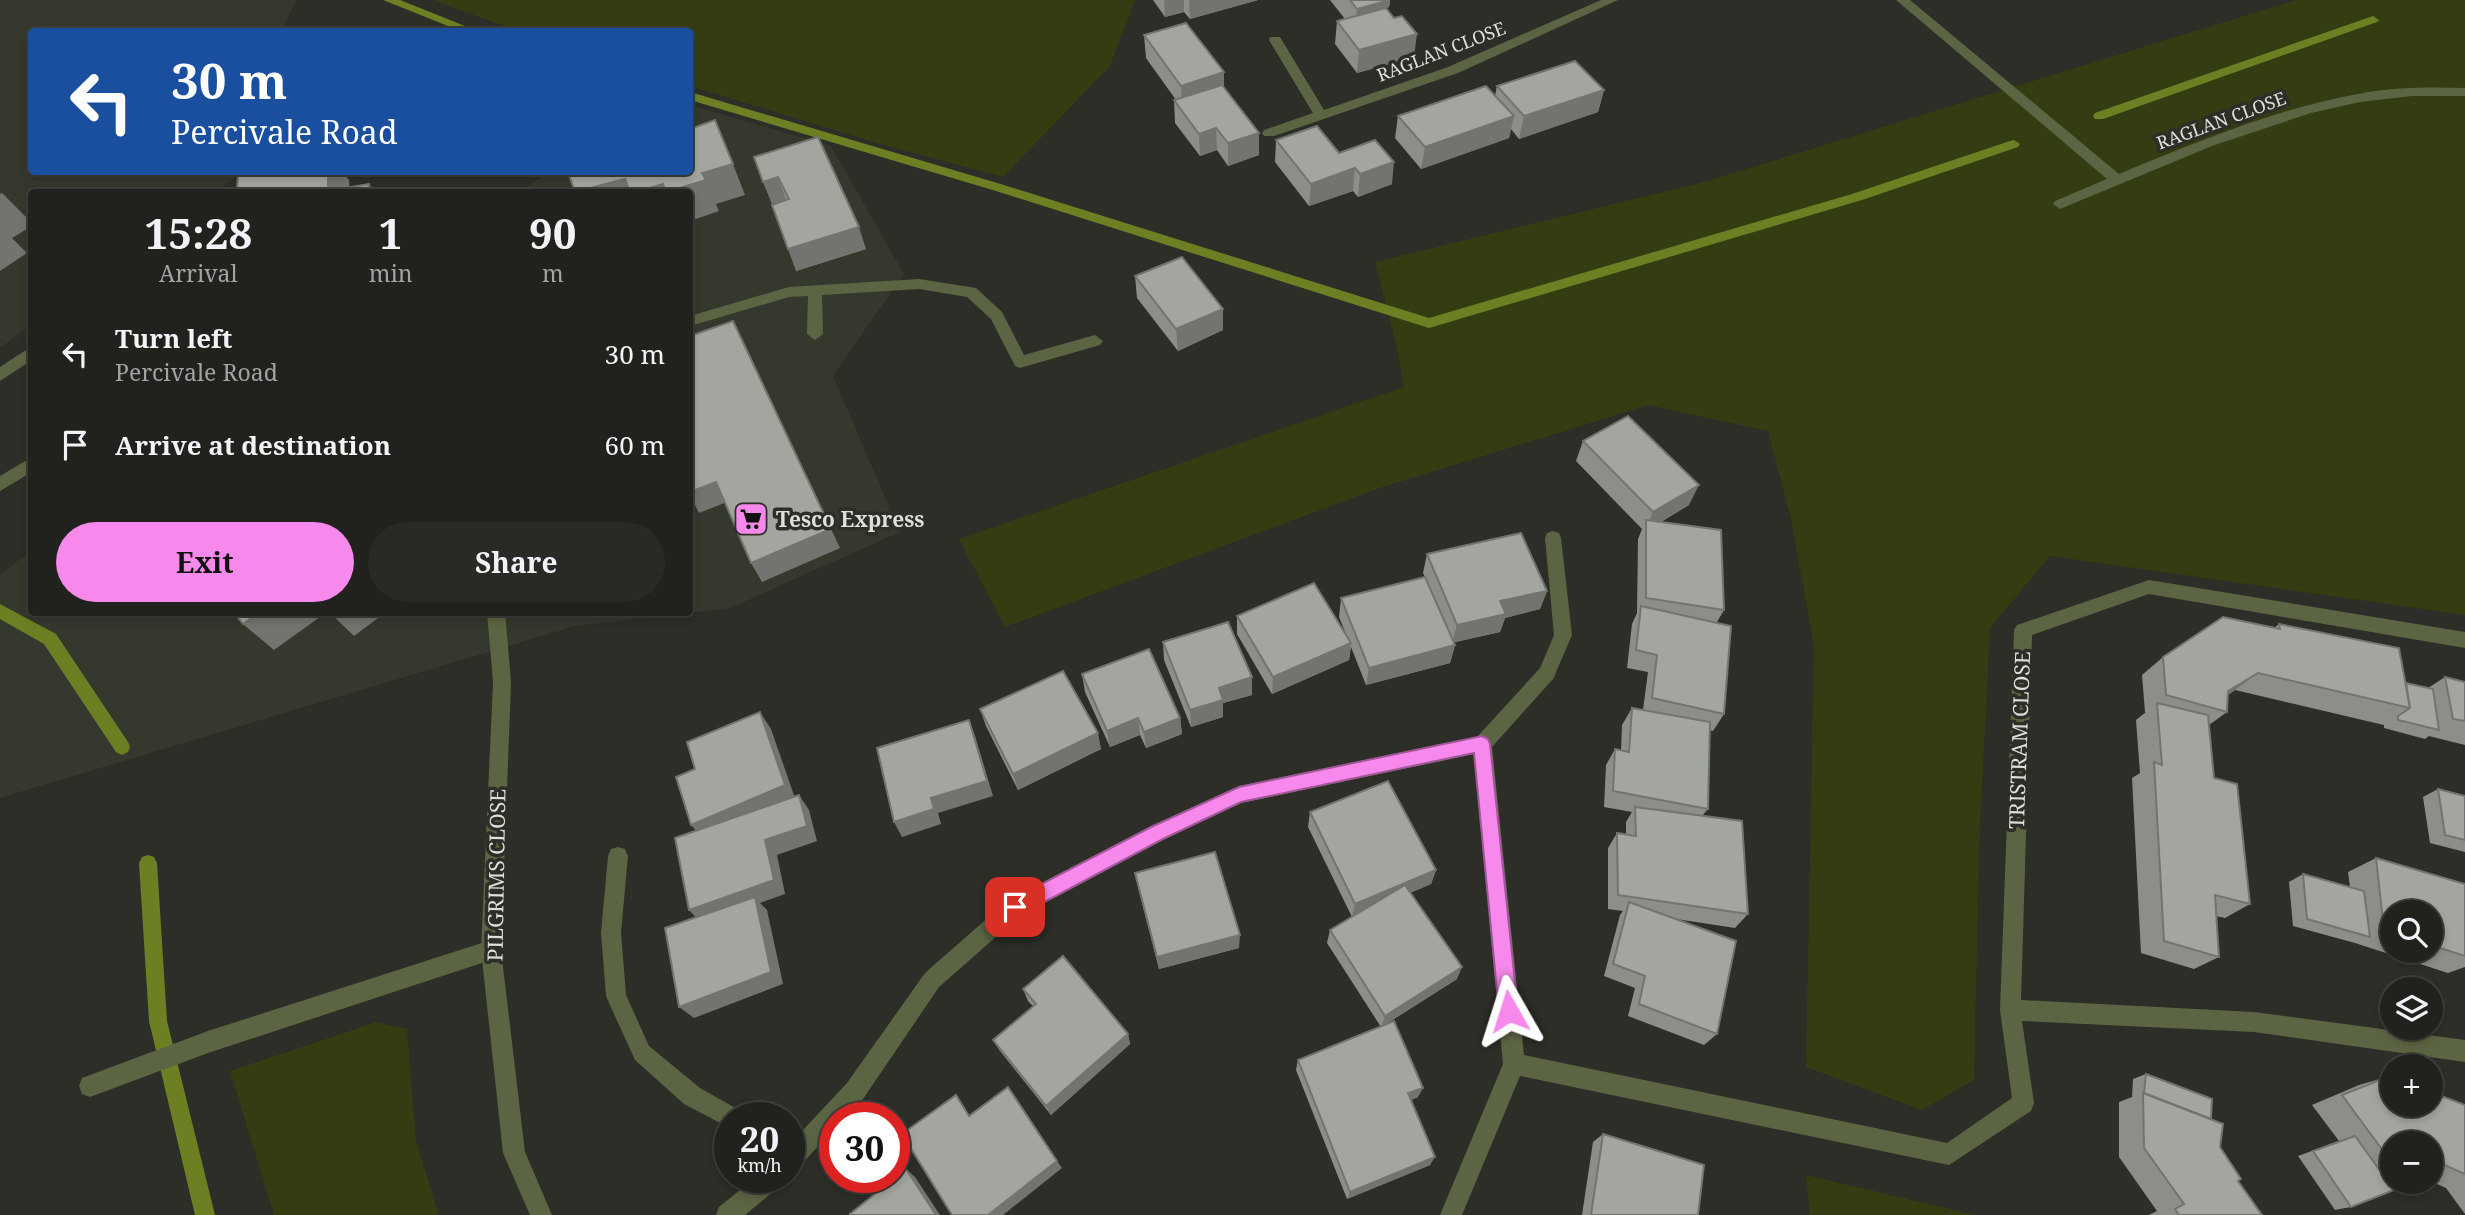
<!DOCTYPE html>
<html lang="en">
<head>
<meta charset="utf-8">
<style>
	:root { --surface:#21221d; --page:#292a26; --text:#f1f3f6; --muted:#a2a4a4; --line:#3e3f3b; --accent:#f788ec }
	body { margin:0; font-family:"Noto Serif",serif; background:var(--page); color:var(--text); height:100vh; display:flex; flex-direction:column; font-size:26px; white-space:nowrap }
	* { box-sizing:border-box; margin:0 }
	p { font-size:23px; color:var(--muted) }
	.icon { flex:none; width:38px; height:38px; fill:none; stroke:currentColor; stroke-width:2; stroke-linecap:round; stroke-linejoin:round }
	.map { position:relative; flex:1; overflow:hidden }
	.panel { position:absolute; left:28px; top:189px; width:665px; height:427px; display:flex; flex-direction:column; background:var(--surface); border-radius:7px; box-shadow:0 4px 10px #0003,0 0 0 2px var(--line) }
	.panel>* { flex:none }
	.guide { position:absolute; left:28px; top:28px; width:665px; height:147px; border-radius:7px; box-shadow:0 4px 10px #0003,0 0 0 2px var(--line); background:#1a4fa0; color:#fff; overflow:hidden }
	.controls { position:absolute; left:2380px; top:900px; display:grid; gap:14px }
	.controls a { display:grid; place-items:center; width:63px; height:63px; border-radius:50%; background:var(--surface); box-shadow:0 4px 10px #0003,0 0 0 2px var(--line); font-size:35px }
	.speed { position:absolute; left:714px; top:1102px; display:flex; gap:14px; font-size:35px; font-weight:700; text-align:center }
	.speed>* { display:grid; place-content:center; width:91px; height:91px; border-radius:50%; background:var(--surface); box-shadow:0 4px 10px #0003,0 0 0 2px var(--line); line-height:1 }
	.speed small { font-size:18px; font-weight:400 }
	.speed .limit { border:10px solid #d22; background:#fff; color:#111 }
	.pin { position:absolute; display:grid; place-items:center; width:60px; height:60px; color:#fff; margin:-30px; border-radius:14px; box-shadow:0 4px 10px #0006 }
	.me { position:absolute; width:77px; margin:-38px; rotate:354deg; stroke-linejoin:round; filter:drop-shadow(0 0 5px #0008) }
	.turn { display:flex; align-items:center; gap:24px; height:147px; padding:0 28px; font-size:32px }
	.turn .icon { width:91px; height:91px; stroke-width:2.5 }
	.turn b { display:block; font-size:49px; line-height:60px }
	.eta { display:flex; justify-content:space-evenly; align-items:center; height:119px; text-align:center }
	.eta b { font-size:42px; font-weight:700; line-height:49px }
	.button { display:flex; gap:14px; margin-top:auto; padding:14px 28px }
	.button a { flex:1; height:80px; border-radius:42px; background:var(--accent); color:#111; font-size:28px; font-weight:700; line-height:80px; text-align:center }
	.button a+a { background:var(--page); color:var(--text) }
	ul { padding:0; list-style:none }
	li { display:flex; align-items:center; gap:21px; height:91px; padding:0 28px }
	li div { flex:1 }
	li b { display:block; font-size:26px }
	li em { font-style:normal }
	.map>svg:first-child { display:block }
</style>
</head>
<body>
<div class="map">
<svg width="2465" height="1215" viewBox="0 0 2465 1215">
	<rect width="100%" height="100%" fill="#2c2e27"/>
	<g fill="#34382d">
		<path d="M0,0H297L281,31L32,32V172H243L214,192H32L31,325L0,348Z"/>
		<path d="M690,105L831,146L904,274L833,376L900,532L730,608L575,626L0,798V575L31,551L32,612H690V192H519L549,172H690Z"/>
	</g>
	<g fill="#343d12">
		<path d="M433,0H1135L1110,66L1003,177L880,144L690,86V32L518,31Z"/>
		<path d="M2296,0H2465V615L2050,556L1990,628L1979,847L1974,1080L1922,1110L1806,1067L1814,646L1791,519L1768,431L1648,405L1380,488L1005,627L959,539L1404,387L1397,348L1375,262L1704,182Z"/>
		<path d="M376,1022L407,1029L416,1142L439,1215H274L230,1071Z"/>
		<path d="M1806,1175L1975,1215H1810Z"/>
	</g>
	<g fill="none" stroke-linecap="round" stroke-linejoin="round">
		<g fill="#6c8023" fill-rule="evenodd">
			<path d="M383,0H400L480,32H463Z"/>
			<path d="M2373,16L2379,20L2377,22L2103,119H2095L2093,116L2095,113Z"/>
			<path d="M690,92L1004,185L1429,318L1852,194L2010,141L2014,140L2020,144L2018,147L1862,200L1429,328L996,191L690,100Z"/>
			<path d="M0,604L56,634L128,742L130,747L128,752L122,755L116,752L44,644L0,619Z"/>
			<path d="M148,855L154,857L157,863L167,1021L215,1215H195L149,1021L139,863L142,857Z"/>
		</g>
		<g fill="#5c6543" fill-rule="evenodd">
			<path d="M32,346V360L0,381V367Z"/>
			<path d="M32,457V472L0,491V476Z"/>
			<path d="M1553,531L1559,533L1561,538L1572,635L1553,679L1547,681L1541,679L1538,673L1554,635L1545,538L1547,533Z"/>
			<path d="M618,847L625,849L628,856L621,933L626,995L649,1046L700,1088L739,1110L742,1118H730V1128L684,1104L635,1060L609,1003L606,996L601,933L608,856L611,849Z"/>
			<path d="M491,940L498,943L501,950L498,957L491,960L208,1053L90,1097L82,1094L79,1086L82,1078L208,1031Z"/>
		</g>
		<g fill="#5c6543" fill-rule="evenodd">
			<path d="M1601,0H1618L1458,73L1274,136H1264L1262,133L1264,130L1313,113L1269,40L1270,37H1280L1324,110L1448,67Z"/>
			<path d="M1896,0H1910L2119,174C2197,142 2275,109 2358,94C2393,87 2429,87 2465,88V96H2412L2360,102L2311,113L2212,146L2060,209L2053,204L2055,201L2107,179Z"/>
			<path d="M919,279L976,288L1002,312L1024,355L1095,335L1103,341L1100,345L1020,368L1015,366L991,319L967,297L919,289L822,295L823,334L815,340L807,334L808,296L789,297L690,326V316L789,287Z"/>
			<path d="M2149,580L2465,632V648L2149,594L2032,635L2021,1000L2254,1012L2465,1040V1062L2254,1032L2022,1021L2034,1103L2031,1111L1949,1165L1520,1076L1462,1215H1440L1503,1064L1474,754L1241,803L1164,839L1022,914L939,987L863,1099L844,1118H835V1128L797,1169L789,1172V1145L847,1083L925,973L1008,900L1150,827L1239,786L1477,737L1541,667L1547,665L1553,667L1556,673L1553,679L1492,747L1524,1055L1947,1143L2012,1098L2000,1010L2014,630L2017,625Z"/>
			<path d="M487,612H505L511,682L501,950L525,1152L552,1215H530L503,1153L481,950L493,682Z"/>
			<path d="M755,1178H783L780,1186L745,1215H716L719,1207Z"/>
		</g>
	</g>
	<g fill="#8c8f88" fill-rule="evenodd">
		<path d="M1153,0H1258L1190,19L1184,12L1165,17Z"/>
		<path d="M1330,0H1390L1389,7L1383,9L1414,57L1357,73L1335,44L1337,21L1345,19Z"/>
		<path d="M1144,35L1224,87L1259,133V155L1228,166L1217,150L1200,156L1175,123L1174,100H1176L1146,58Z"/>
		<path d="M1497,86L1604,90L1598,112L1519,139L1511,129L1509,138L1421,169L1395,138L1398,116L1495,96Z"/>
		<path d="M1276,140L1339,153L1392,184L1358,197L1353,191L1309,206L1275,162Z"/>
		<path d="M754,157L866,249L796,271L786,200L772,204Z"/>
		<path d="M1135,276L1223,309V330L1178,351L1137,298Z"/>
		<path d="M1583,441L1689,505L1661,522L1724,610L1717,622L1724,714L1713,731L1709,730L1708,809L1702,816L1748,914L1735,928L1676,919L1717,1034L1704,1045L1628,1016L1635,988L1604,976L1620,915L1623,911L1608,909V848L1617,833L1626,834V822L1632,812L1604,807L1606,765L1615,749L1621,750L1622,725L1632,708L1643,710L1648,672L1627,668L1632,624L1637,613L1638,539L1642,529L1576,461Z"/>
		<path d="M1427,554L1547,591L1540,609L1505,618L1500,632L1454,642L1455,645L1450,663L1366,685L1351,647L1349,660L1272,694L1237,634V616L1345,632L1339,617L1341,598L1425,577L1423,573Z"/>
		<path d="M2279,624L2406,683L2428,688L2445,677L2465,682V745L2429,736L2425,739L2384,728V725L2235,690L2228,695L2227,712L2209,725L2214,778L2250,904L2225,918L2216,916L2219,957L2194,969L2141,953L2132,778L2140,773L2136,720L2146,712H2145L2142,675L2163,657L2274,628Z"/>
		<path d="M1163,642L1252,695L1223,703V717L1191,727L1164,660Z"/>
		<path d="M1082,674L1180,718L1182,734L1146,748L1140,735L1110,747L1085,692Z"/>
		<path d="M980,709L1101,749L1018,790L986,726Z"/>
		<path d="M2438,789L2465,796V852L2430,843L2423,797Z"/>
		<path d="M1310,812L1436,870L1431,884L1410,893L1457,979L1383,1026L1418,1097L1411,1100L1430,1165L1347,1199L1296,1070L1298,1060L1381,1027L1327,943L1330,930L1352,917L1308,827Z"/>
		<path d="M2376,858L2465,884V967L2448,973L2355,943L2293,926L2289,882L2303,874L2350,887L2348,872ZM2392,912H2431V950H2392Z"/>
		<path d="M1135,873L1239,948L1159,969L1138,887Z"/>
		<path d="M1023,989L1128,1034L1130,1044L1051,1115L1000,1051L993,1040L1033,1006L1028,1001Z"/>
		<path d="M2146,1074L2211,1119L2220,1147L2238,1181L2262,1215H2149L2157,1211L2119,1157V1102L2132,1097L2133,1079Z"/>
		<path d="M2390,1076L2465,1105V1214L2446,1188L2430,1181L2431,1143H2392V1165L2390,1163L2377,1167L2351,1207L2335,1210L2298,1156L2339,1141L2312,1105L2359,1085Z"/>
		<path d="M1603,1134L1698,1215H1582L1593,1142Z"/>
	</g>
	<g fill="#72746f">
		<path d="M1164,0H1184V12L1165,17Z"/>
		<path d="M1189,0H1258L1190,19Z"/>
		<path d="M1371,0H1390L1389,7L1383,9L1355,32L1357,9Z"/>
		<path d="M1417,34L1414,57L1357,73L1359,50Z"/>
		<path d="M1224,72V95L1182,108L1181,86Z"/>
		<path d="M1604,90L1598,112L1519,139L1524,116Z"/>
		<path d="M1514,116L1509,138L1421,169L1425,147Z"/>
		<path d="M1216,128L1217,150L1200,156L1199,134Z"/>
		<path d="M1259,133V155L1228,166V143Z"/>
		<path d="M1394,162L1392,184L1358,197L1360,174Z"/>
		<path d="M733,164L745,195L716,204L719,211L690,221V192H637Z"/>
		<path d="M1355,168L1353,191L1309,206L1311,184Z"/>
		<path d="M328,172H343L349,180L350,192L328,191Z"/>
		<path d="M778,177L786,200L772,204L763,182Z"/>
		<path d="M625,179L631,192H575Z"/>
		<path d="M369,184L375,192H368Z"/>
		<path d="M2,193L32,223V226L12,238L27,253L0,271V194Z"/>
		<path d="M859,227L866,249L796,271L788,249Z"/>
		<path d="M1223,309V330L1178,351L1176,329Z"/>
		<path d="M716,482L727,502L699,513L690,495V492Z"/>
		<path d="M1699,485L1689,505L1646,530V527L1653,512Z"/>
		<path d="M831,529L840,548L762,582L751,563Z"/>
		<path d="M1547,591L1540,609L1505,618L1500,632L1452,643L1457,625L1500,601Z"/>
		<path d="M260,612H327L274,650L243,624Z"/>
		<path d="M329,612H386L354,636Z"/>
		<path d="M1351,643L1349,660L1272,694L1273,677Z"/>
		<path d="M1455,645L1450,663L1366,685L1369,668Z"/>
		<path d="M2258,673L2235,690L2205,708L2228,691Z"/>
		<path d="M1252,677V695L1223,703V717L1191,727L1190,710L1219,688Z"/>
		<path d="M760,712L771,729L796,801L704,840L691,825Z"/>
		<path d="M1138,718L1140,735L1110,747L1107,731Z"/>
		<path d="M1180,718L1182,734L1146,748L1144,732Z"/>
		<path d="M969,720L975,736L993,796L938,813L941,824L902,837L894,822L931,798Z"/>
		<path d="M1098,733L1101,749L1018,790L1013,774Z"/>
		<path d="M799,795L809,810L817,841L777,855L785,894L760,903L767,910L783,984L694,1018L679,1007L702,924L689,910L765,840Z"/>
		<path d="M1436,870L1431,884L1352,917L1355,904Z"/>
		<path d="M1240,935L1239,948L1159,969L1157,957Z"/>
		<path d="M1462,967L1457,979L1381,1027L1385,1016Z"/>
		<path d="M1128,1034L1130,1044L1051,1115L1046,1106Z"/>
		<path d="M1423,1088L1418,1097L1404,1103L1408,1093Z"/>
		<path d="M1435,1157L1430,1165L1347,1199L1350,1192Z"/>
		<path d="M1057,1161L1062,1168L1003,1215H988Z"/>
		<path d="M906,1169L915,1177L940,1215H936Z"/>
	</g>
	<g fill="#a3a69e" stroke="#72746f" stroke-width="2">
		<path d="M1350,0H1382L1383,2L1357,9Z"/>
		<path d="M1386,8L1394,18L1402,16L1417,34L1359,50L1337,21Z"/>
		<path d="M1186,23L1224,72L1181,86L1144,35Z"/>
		<path d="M1575,61L1604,90L1524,116L1497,86Z"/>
		<path d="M1222,85L1259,133L1228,143L1216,128L1199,134L1174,100Z"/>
		<path d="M1486,86L1514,116L1425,147L1398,116Z"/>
		<path d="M690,119L693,128L715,120L733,164L702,173L706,180L666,192L663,184L637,192H630L625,179L575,192L568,172H690Z"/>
		<path d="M1317,126L1339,153L1375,140L1394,162L1360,174L1355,168L1311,184L1276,140Z"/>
		<path d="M818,137L859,227L788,249L772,205L789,199L778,177L763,182L754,157Z"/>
		<path d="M238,172H328V191L369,184L368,192H237Z"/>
		<path d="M1182,257L1223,309L1176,329L1135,276Z"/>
		<path d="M733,321L831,529L751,563L716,482L690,492V336Z"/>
		<path d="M1628,416L1699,485L1653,512L1583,441Z"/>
		<path d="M1646,520L1721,530L1724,610L1646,598Z"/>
		<path d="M1521,533L1547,591L1500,601L1506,614L1457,625L1427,554Z"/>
		<path d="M1425,577L1455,645L1369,668L1341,598Z"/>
		<path d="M1314,583L1351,643L1273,677L1237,616Z"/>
		<path d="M1641,606L1731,626L1724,714L1652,698L1657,655L1636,650Z"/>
		<path d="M233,612H260L243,624Z"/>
		<path d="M2223,617L2280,629L2279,624L2399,648L2410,708L2258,673L2228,691L2227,712L2166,695L2163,657Z"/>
		<path d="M1228,622L1252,677L1219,688L1223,700L1190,710L1163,642Z"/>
		<path d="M1149,649L1180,718L1144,732L1138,718L1107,731L1082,674Z"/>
		<path d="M1063,671L1098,733L1013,774L980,709Z"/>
		<path d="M2445,677L2465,682V721L2453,719Z"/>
		<path d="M2406,683L2433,689L2439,730L2398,720V716L2410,708Z"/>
		<path d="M2157,703L2208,715L2214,778L2237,784L2250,904L2215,895L2219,957L2164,941L2154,762L2162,765Z"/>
		<path d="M1632,708L1710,722L1708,809L1613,791L1615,749L1629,752Z"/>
		<path d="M760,712L785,785L691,825L676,777L695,769L687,742Z"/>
		<path d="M969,720L987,781L931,798L934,809L894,822L877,748Z"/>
		<path d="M1388,781L1436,870L1355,904L1310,812Z"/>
		<path d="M2438,789L2465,796V840L2445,835Z"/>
		<path d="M799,795L807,826L765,840L774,880L689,910L675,838Z"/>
		<path d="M1635,807L1742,821L1748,914L1618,895L1617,833L1636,836Z"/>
		<path d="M1215,852L1240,935L1157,957L1135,873Z"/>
		<path d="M2376,858L2465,884V956L2431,945V912H2392V933L2384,930Z"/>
		<path d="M2303,874L2364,891L2370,937L2307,919Z"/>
		<path d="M1405,885L1462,967L1385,1016L1330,930Z"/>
		<path d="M755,897L771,972L679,1007L665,928Z"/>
		<path d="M1629,902L1736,941L1717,1034L1639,1004L1645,976L1613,964Z"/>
		<path d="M1063,956L1128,1034L1046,1106L993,1040L1036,1004L1023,989Z"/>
		<path d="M1394,1021L1423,1088L1408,1093L1435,1157L1350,1192L1298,1060Z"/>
		<path d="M2146,1074L2212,1099L2211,1119L2144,1093Z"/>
		<path d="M2390,1076L2392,1077V1104H2431V1092L2465,1105V1174L2431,1159V1143H2392V1163L2342,1095Z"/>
		<path d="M1008,1087L1057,1161L988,1215H952L902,1134L956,1095L969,1116Z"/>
		<path d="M2143,1093L2223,1124L2220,1147L2241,1179L2238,1181L2262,1215H2179L2175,1209L2184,1204L2144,1148Z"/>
		<path d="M1603,1134L1704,1165L1698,1215H1591Z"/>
		<path d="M2355,1136L2394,1190L2351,1207L2313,1151Z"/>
		<path d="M906,1169L936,1215H850V1214Z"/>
	</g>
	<path fill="#f788ec" stroke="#a15899" stroke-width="2" d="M1482,736L1488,739L1490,744L1518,1011L1516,1017L1509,1020L1502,1017L1499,1011L1474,753L1241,802L1163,839L1022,914L1015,916L1009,914L1006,907L1009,901L1151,827L1239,787Z"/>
	<defs>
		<symbol id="supermarket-square" viewBox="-11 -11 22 22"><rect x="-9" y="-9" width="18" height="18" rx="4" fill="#f788ec" stroke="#2c2e27"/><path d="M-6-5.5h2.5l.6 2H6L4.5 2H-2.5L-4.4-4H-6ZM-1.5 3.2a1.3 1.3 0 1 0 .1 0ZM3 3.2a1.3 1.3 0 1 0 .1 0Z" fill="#111"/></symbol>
	</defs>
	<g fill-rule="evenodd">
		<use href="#supermarket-square" x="732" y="500" width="38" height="38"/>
	</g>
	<g text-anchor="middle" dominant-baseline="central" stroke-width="7" stroke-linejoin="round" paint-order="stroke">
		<g font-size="18" fill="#dedfdb" stroke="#2c2e27">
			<text transform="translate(1441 51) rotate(-21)">RAGLAN CLOSE</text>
			<text transform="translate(2221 120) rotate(-20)">RAGLAN CLOSE</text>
		</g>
		<g font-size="21" font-weight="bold" fill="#dedfdb" stroke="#2c2e27" text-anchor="start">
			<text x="776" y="519">Tesco Express</text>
		</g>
		<g font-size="21" fill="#dedfdb" stroke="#2c2e27">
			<text transform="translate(2019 740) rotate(-88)">TRISTRAM CLOSE</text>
			<text transform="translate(496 875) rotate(-89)">PILGRIMS CLOSE</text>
		</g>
	</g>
</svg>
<div class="controls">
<a><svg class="icon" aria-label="search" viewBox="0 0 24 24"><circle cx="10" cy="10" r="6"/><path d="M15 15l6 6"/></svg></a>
<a><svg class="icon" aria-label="layers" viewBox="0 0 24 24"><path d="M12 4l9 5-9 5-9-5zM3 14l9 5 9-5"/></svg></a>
<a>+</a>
<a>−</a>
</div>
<div class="speed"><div>20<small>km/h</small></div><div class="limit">30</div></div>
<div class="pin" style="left:1015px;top:907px;background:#d93025"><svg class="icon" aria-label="arrive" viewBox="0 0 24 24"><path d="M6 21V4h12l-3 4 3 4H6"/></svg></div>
<svg class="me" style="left:1509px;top:1011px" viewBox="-20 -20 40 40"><path d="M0-17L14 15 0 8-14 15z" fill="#f788ec" stroke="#fff" stroke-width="4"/></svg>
<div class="guide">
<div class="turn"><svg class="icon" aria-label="left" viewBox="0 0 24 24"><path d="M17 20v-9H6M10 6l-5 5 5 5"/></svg><div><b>30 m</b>Percivale Road</div></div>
</div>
<section class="panel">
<div class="eta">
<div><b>15:28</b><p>Arrival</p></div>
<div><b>1</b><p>min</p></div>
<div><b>90</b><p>m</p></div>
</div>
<ul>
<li><svg class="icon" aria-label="left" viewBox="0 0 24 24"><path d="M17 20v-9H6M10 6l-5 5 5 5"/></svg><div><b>Turn left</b><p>Percivale Road</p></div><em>30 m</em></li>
<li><svg class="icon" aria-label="arrive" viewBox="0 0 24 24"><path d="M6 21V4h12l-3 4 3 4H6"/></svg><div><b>Arrive at destination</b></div><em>60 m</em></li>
</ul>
<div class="button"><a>Exit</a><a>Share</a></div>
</section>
</div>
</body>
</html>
